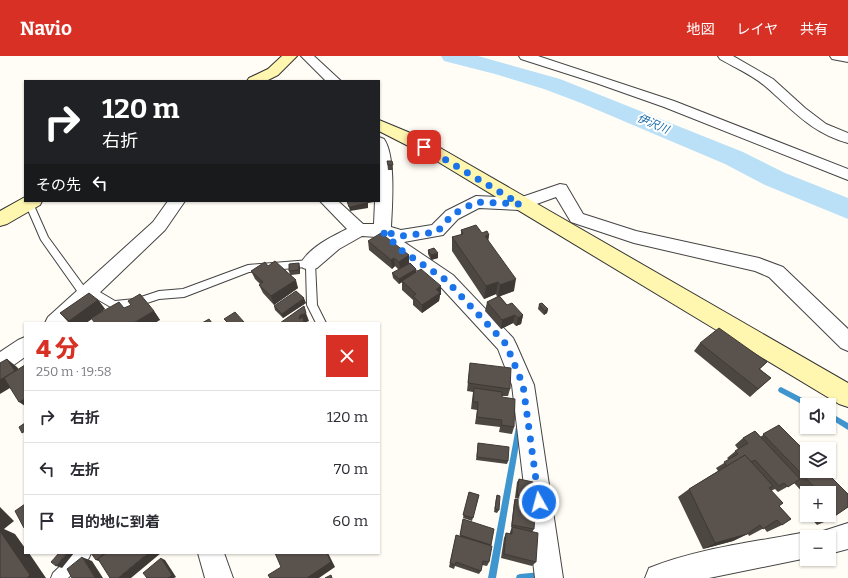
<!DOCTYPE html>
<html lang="ja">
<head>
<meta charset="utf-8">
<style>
	:root { --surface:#fff; --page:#f7f7f7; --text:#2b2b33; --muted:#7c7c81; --line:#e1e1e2; --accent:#d93025 }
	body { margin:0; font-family:Bitter,"Noto Sans JP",serif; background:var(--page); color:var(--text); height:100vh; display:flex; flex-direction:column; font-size:15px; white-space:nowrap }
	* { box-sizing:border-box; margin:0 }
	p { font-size:13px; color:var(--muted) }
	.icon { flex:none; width:22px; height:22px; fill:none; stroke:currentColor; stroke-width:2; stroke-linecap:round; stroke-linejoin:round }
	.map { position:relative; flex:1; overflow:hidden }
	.details { position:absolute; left:24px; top:266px; width:356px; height:232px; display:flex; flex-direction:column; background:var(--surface); border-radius:0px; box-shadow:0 1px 3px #0004 }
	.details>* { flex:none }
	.banner { position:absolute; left:24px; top:24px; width:356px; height:122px; border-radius:0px; box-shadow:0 1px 3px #0004; background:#202124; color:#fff; overflow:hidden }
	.buttons { position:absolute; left:800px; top:342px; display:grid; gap:8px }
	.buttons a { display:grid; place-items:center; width:36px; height:36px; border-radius:0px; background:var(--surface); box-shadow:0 1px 3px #0004; font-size:20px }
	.pin { position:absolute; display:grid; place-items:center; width:34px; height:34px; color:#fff; margin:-17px; border-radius:8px; box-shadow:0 2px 6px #0006 }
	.me { position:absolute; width:44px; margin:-22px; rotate:353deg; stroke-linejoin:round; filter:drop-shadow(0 0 3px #0008) }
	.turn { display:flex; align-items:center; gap:14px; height:84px; padding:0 12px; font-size:18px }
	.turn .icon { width:52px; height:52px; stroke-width:2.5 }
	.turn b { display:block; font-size:28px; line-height:34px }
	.then { display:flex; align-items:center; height:38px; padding:0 12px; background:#0003; gap:8px; font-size:15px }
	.round { display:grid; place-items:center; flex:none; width:42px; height:42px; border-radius:0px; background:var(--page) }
	.overview { display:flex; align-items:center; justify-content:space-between; height:68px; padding:0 12px }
	h1 { font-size:24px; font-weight:800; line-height:30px; color:var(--accent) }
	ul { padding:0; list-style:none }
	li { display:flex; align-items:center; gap:12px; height:52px; padding:0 12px; border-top:1px solid var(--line) }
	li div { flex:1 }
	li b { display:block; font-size:15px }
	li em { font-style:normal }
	header { display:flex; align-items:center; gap:24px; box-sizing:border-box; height:56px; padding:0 20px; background:var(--accent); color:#fff }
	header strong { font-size:19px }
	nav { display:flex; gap:22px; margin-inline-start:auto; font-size:14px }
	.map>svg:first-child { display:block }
</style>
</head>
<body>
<header>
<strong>Navio</strong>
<nav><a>地図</a><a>レイヤ</a><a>共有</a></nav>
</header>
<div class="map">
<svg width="848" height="522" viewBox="0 0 848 522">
	<rect width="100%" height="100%" fill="#fffdf5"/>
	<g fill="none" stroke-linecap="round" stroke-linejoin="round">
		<g fill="#3f96cf" fill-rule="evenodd">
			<path d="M781,331L812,347L813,349H807V351L779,336L778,334L779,332Z"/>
			<path d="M829,356L848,367V374L829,362Z"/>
			<path d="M519,368L521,369L522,371L496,522H488L516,371L517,369Z"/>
			<path d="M541,516L544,517L545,520L544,522H516L517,519L520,518Z"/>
		</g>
		<path fill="#b9e0f7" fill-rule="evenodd" d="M441,0H478L560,23L743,96L785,117L848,142V163L765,129L725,108L581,47L544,33L495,18L444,5Z"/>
		<defs>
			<g id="lane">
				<path d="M26,145H32L48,181L86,233L90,231L93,232L115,245L135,243L159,235L183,233L248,209L310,204L315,207L317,249L326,267H316L307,249L306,211L249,216L184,241L159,243L135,251L114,253L90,239L85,243L82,242L41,184L25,147Z"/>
				<path d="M74,497H91L89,502L68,522H51L53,517Z"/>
			</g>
			<g id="street">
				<path d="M301,0H314L341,25H326Z"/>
				<path d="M519,0H538L674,45L848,113V124L664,51L596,27L521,3Z"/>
				<path d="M718,0H733L773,23L805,52L826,68L848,77V87C811,77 792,53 765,30C752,19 734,11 720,3Z"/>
				<path d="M830,0H848V6L832,3Z"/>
				<path d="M379,81L384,83C396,100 392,150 391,171L401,174L432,169L446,155L476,140L519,142L560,128L566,129L583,158L636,175L759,202L783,211L848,273V295L841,292L769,221L755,215L634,187L571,166L556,141L520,154L479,152L458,163L443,179L404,186L453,219L513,282L516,288L534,329L563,522H535L512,329L498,293L439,229L395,199L377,181L362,180L339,193L317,212L310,214L303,212L301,207C310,191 331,181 347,173L320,145H338L363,168H374L375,145H379Z"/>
				<path d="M168,145H185L165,174L68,267H45L48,261L153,166Z"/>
				<path d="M25,281V301L8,313L0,316V296L18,284Z"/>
				<path d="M848,467V493L829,498V481H817L820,476Z"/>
				<path d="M807,476L817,481H807V502L709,522H645L649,512C699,492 755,486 807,476Z"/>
				<path d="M198,497H224L233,522H205Z"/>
			</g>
			<g id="secondary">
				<path d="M282,0H297L278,19L266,25H247L249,22L268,13Z"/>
				<path d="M379,64L408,76L442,93L848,327V351L839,348L430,101L379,75Z"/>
				<path d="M25,141V145H42L40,149L7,168L0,170V155Z"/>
			</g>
		</defs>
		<use href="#lane" stroke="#444" stroke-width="2"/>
		<use href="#street" stroke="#444" stroke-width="2"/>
		<use href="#secondary" stroke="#333" stroke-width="2"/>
		<use href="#lane" fill="#fff" fill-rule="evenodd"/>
		<use href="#street" fill="#fff" fill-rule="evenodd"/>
		<use href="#secondary" fill="#fff6b0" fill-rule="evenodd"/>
	</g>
	<g fill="#4d4742">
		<path d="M387,105H392L393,114H388Z"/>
		<path d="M461,174L482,177L489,179L488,185L514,235L500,240L507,249L523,259L521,268L516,270L513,267L501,273L485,255L487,246L497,241L496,238L484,243L452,195V181L461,179Z"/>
		<path d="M368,185L409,199V207L416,216L441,239H440L439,245L422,257L413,249V244L402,234V226L399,228L393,222L392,217L399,214L395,210L392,213L369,194Z"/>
		<path d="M428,194L438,202L431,204L428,198Z"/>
		<path d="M268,210L290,219L289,215L300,211V218L291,219L298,232L274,249L263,237L259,229L260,228L255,223L251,215Z"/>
		<path d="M98,244L105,253L97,259L124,252L154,255L160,264L92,263L86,267H69L60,257Z"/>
		<path d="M306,247L283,262L275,254L274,250Z"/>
		<path d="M539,248L548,253L547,257L544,259L538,253Z"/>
		<path d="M700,287L767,306L760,313L771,322L750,341L694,295Z"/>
		<path d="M470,307L510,333L508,340H502V341L514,371L512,378L499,376L500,371L475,368L477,354L471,353L473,336L467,335Z"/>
		<path d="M779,369L807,397V415H825L848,438V451L829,464L817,469L808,459H829V437H807V441L794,427L778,436L775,433L771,435L783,447L779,450L791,463L782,469L767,476L764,472L749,480L748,478L733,485L703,493L678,441L689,433L718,415L716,412L729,404L727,402L738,393L735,389L743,382L755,375L760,381Z"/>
		<path d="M478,387L508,405L507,408L476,404Z"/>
		<path d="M519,423L531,442L530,445L515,442L517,426Z"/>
		<path d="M469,436L479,439L472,465L463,462Z"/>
		<path d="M497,439L499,454L497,457L494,456L496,442Z"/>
		<path d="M515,443L534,473L532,476L536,506L532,510L501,502L504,482L506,477L510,478V476L512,471H511L514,446Z"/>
		<path d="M807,448V458L801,452Z"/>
		<path d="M463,463L491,489L489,506L487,510L482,509L481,515L479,518L455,510L454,513L449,511L456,479L460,480Z"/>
	</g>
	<g fill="#3f3936">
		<path d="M367,145H374V146L368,147V152L350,155L349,151Z"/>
		<path d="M489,179L487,192L485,180Z"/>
		<path d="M438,197V202L431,204V199Z"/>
		<path d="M409,199V208L400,214L399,206Z"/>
		<path d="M394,202L395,210L392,213L391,204Z"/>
		<path d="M299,207L300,211V218L299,214Z"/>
		<path d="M416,213V217L399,228V223Z"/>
		<path d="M516,223L514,235L498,241L500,229Z"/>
		<path d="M296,224L298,232L274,249L271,240Z"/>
		<path d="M498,226L496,238L484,243L486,230Z"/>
		<path d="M441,230V239H440L439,245L422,257V249L436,233Z"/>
		<path d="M304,242L306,247L283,262L282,258Z"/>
		<path d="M98,244L105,253L86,267H71L69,265Z"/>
		<path d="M548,253L547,257L544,259L545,255Z"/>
		<path d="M154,255L160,264L155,267H135V266Z"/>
		<path d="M306,257L309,265L304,267L299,263L300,259Z"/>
		<path d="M515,259L513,267L501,273L502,264Z"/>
		<path d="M523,259L521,268L516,270L518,262Z"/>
		<path d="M7,303L17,311L25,323L0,338V324Z"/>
		<path d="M24,343L25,344V350L19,346Z"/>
		<path d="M0,451L14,465L4,473L15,478L25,492V497H29L46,522H27L0,477Z"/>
		<path d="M747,478L733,485L703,493L715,487Z"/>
		<path d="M67,497H74L62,512L56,510Z"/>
		<path d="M104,497H112L101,506L96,504Z"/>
		<path d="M148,497H161L131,522H118Z"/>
		<path d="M327,497H328L335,511L319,522H307Z"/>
		<path d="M82,501L92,505L103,522H95Z"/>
		<path d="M161,502L165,504L176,521L174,522H168Z"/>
	</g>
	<g fill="#5a524d" stroke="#3f3936">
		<path d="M387,105H392L393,109H388Z"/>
		<path d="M347,145H367L368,147L349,151Z"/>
		<path d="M476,169L482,177L487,175L489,179L485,180L516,223L500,229L498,226L486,230L452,181L463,178L461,174Z"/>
		<path d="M381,177L409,199L399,206L394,202L391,204L368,185Z"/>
		<path d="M434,192L438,197L431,199L428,194Z"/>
		<path d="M275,205L296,224L271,240L259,229L263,226L251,215L265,206L268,210Z"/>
		<path d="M299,207V214L289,215V208Z"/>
		<path d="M410,207L416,213L399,223L392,217Z"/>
		<path d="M421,213L441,230L436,233L440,237L422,249L413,240L416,238L402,225Z"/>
		<path d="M296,235L304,242L282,258L274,250Z"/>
		<path d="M89,237L98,244L69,265L60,257Z"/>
		<path d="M140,238L154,255L135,266V267H95L91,262L119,246L124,252L131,249L128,245Z"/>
		<path d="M499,240L507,249L512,247L523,259L518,262L515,259L502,264L487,246Z"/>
		<path d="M542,247L548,253L545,255L539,248Z"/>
		<path d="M304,250L306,257L300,259L299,263L303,261L304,267H280Z"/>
		<path d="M235,256L244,266V267H228L224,263Z"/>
		<path d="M209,263L212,267H202Z"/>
		<path d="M719,272L767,306L759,313L771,322L758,333L700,287Z"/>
		<path d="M7,303L15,315L0,324V307Z"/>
		<path d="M470,307L511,312L510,333L468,327Z"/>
		<path d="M25,309V345L24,343L19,346L4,322Z"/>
		<path d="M474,332L502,336V341L515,343L514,371L501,369L502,364L477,361L478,346H473Z"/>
		<path d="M25,367V375L22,377L19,371Z"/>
		<path d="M779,369L807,397V415H825L848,438V451L829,464L824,459H829V437H820L763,378Z"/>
		<path d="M755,375L800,423L788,431L784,427L779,430L755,404L751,406L745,399L727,410L724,406L738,398L735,395L748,387L743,382Z"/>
		<path d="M478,387L509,391L508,405L477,401Z"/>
		<path d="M745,399L773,430L769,432L783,447L779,450L791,463L782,469L777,464L763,473L760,469L747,478L715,487L689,433Z"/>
		<path d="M519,423L533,426L531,442L517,439Z"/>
		<path d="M469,436L479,439L473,462L463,459Z"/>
		<path d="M497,439L500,440L499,454L495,453Z"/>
		<path d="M515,443L536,448L534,473L512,469Z"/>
		<path d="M25,448V472H24L15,455Z"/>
		<path d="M463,463L494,473L491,489L460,479Z"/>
		<path d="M512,471L538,477L536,506L504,498L506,477L512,478Z"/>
		<path d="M0,475L30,519L27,522H0Z"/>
		<path d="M456,479L492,490L489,506L483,505L481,515L456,506L455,509L450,507Z"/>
		<path d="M59,497H67L56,510L51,506Z"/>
		<path d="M91,497H104L96,504Z"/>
		<path d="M106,497H148L118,522H110L98,503Z"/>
		<path d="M275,497H327L331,506L307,522H270L268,519L281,511Z"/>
		<path d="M82,501L95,522H72L67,513Z"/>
		<path d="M161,502L172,519L168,522H147L143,517Z"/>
		<path d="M331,519L332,522H325Z"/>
	</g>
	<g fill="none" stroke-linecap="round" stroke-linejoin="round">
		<path stroke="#1a73e8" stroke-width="7" stroke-dasharray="0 12.6" d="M424,91L520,148L476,146L452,159L437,176L401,180L382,175L401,194L446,224L506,288L523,329L539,446"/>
	</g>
	<g text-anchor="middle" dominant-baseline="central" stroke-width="4" stroke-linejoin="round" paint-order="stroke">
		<g font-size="11" font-style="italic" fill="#1768a6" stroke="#fff">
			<text transform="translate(653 68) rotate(23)">伊沢川</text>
		</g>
	</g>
</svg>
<div class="buttons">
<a><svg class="icon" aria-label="sound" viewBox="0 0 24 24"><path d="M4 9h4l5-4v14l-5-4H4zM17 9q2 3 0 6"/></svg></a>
<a><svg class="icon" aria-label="layers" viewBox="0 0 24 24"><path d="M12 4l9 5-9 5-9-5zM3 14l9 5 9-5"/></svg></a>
<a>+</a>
<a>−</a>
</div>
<div class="pin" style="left:424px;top:91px;background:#d93025"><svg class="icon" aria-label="arrive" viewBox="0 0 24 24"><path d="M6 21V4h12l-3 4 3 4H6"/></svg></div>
<svg class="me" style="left:539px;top:446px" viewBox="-20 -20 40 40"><circle r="17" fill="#1a73e8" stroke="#fff" stroke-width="3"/><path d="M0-11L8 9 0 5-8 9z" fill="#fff"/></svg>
<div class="banner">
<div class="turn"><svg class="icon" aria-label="right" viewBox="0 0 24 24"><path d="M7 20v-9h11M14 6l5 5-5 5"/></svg><div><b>120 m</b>右折</div></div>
<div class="then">その先<svg class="icon" aria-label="left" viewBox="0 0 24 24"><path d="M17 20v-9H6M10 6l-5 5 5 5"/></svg></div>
</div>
<section class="details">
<div class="overview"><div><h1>4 分</h1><p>250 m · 19:58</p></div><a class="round" style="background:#d93025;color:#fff"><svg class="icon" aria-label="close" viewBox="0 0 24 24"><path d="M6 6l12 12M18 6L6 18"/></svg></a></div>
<ul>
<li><svg class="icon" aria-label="right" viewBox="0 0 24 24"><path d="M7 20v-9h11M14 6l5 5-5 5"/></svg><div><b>右折</b></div><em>120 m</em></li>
<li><svg class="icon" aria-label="left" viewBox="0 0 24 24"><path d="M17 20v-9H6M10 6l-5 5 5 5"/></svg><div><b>左折</b></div><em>70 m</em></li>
<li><svg class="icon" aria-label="arrive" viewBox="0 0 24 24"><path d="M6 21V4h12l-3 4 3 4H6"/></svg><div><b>目的地に到着</b></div><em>60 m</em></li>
</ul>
</section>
</div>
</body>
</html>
